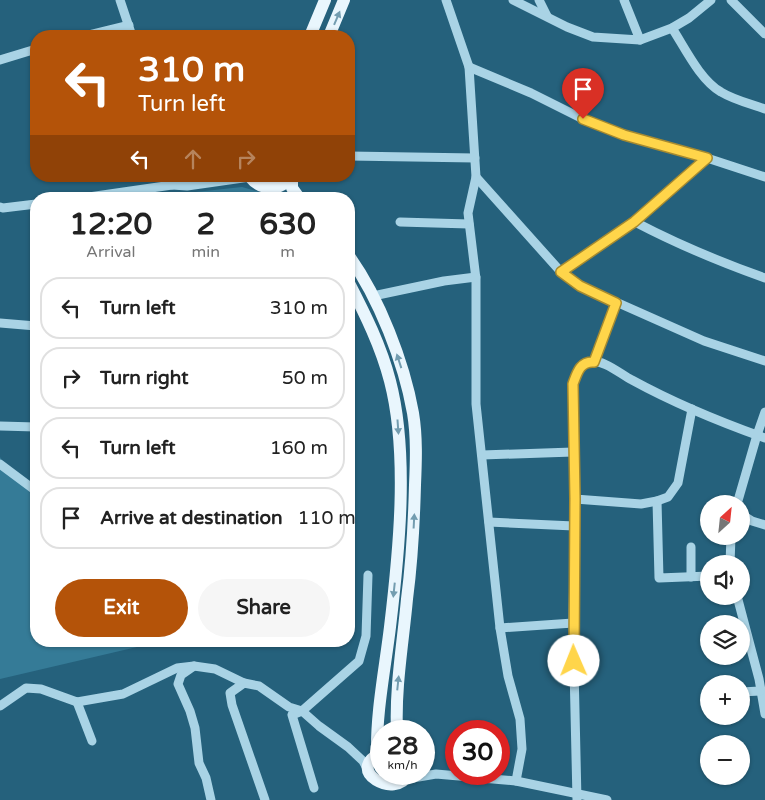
<!DOCTYPE html>
<html lang="en">
<head>
<meta charset="utf-8">
<style>
	:root { --surface:#fff; --page:#f6f6f6; --text:#222; --muted:#767676; --line:#e0e0e0; --accent:#b45309 }
	body { margin:0; font-family:"Varela Round",sans-serif; background:var(--page); color:var(--text); height:100vh; display:flex; flex-direction:column; font-size:19px; white-space:nowrap }
	* { box-sizing:border-box; margin:0 }
	p { font-size:16px; color:var(--muted) }
	.icon { flex:none; width:28px; height:28px; fill:none; stroke:currentColor; stroke-width:2; stroke-linecap:round; stroke-linejoin:round }
	.map { position:relative; flex:1; overflow:hidden }
	.drawer { position:absolute; left:30px; top:192px; width:325px; height:455px; display:flex; flex-direction:column; background:var(--surface); border-radius:20px; box-shadow:0 1px 4px #0004 }
	.drawer>* { flex:none }
	.guide { position:absolute; left:30px; top:30px; width:325px; height:152px; border-radius:20px; box-shadow:0 1px 4px #0004; background:#b45309; color:#fff; overflow:hidden }
	.needle { width:32px; rotate:27deg }
	.controls { position:absolute; left:700px; top:495px; display:grid; gap:10px }
	.controls a { display:grid; place-items:center; width:50px; height:50px; border-radius:50%; background:var(--surface); box-shadow:0 1px 4px #0004; font-size:25px }
	.speed { position:absolute; left:370px; top:720px; display:flex; gap:10px; font-size:25px; font-weight:700; text-align:center }
	.speed>* { display:grid; place-content:center; width:65px; height:65px; border-radius:50%; background:var(--surface); box-shadow:0 1px 4px #0004; line-height:1 }
	.speed small { font-size:12px; font-weight:400 }
	.speed .limit { border:8px solid #d22; background:#fff; color:#111 }
	.pin { position:absolute; display:grid; place-items:center; width:42px; height:42px; color:#fff; margin:-51px -21px; border-radius:50% 50% 50% 0; rotate:-45deg; box-shadow:0 0 5px #0007 }
	.pin .icon { rotate:45deg }
	.me { position:absolute; width:55px; margin:-28px; rotate:359deg; stroke-linejoin:round; filter:drop-shadow(0 0 4px #0008) }
	.turn { display:flex; align-items:center; gap:18px; height:105px; padding:0 25px; font-size:22px }
	.turn .icon { width:65px; height:65px; stroke-width:2.5 }
	.turn b { display:block; font-size:35px; line-height:42px }
	.lanes { display:flex; align-items:center; height:48px; padding:0 25px; background:#0003; justify-content:center; gap:25px; direction:ltr }
	.lanes .off { opacity:.35 }
	.eta { display:flex; justify-content:space-evenly; align-items:center; height:85px; text-align:center }
	.eta b { font-size:30px; font-weight:700; line-height:35px }
	.button { display:flex; gap:10px; margin-top:auto; padding:10px 25px }
	.button a { flex:1; height:58px; border-radius:30px; background:var(--accent); color:#fff; font-size:20px; font-weight:700; line-height:58px; text-align:center }
	.button a+a { background:var(--page); color:var(--text) }
	ul { padding:0; list-style:none }
	li { display:flex; align-items:center; gap:15px; height:62px; margin:0 10px 8px; padding:0 15px; border:2px solid var(--line); border-radius:20px }
	li div { flex:1 }
	li b { display:block; font-size:19px }
	li em { font-style:normal }
	.map>svg:first-child { display:block }
</style>
</head>
<body>
<div class="map">
<svg width="765" height="800" viewBox="0 0 765 800">
	<rect width="100%" height="100%" fill="#25617c"/>
	<g fill="#357b97">
		<path d="M242,187L260,192L271,199H169L168,195Z"/>
		<path d="M0,457L11,475L36,495V641H154V643L0,679Z"/>
	</g>
	<g fill="none" stroke-linecap="round" stroke-linejoin="round">
		<g stroke="#a9d3e5" stroke-width="9">
			<path d="M120,0L132,36"/>
			<path d="M446,0L469,67L476,177L468,213L476,279V404L500,628L508,676L520,719L522,749L516,781"/>
			<path d="M513,0L567,27L593,37L640,40L672,28L689,18L711,0"/>
			<path d="M539,0L547,16"/>
			<path d="M624,0L640,40"/>
			<path d="M731,0L765,34"/>
			<path d="M672,28C685,48 700,80 721,92C734,100 751,104 765,109"/>
			<path d="M84,36L129,25"/>
			<path d="M0,60L36,49"/>
			<path d="M469,67L531,93L583,119L624,135L707,158L765,177"/>
			<path d="M349,156L475,158"/>
			<path d="M200,176L172,185L187,186L250,177"/>
			<path d="M476,177L561,272L580,286L704,341L765,361"/>
			<path d="M75,199L172,185L169,176"/>
			<path d="M0,207L3,208L36,204"/>
			<path d="M400,222L469,224"/>
			<path d="M635,222C677,244 720,262 765,278"/>
			<path d="M561,272L635,222L707,158"/>
			<path d="M373,296L444,281L476,277"/>
			<path d="M0,323L36,326"/>
			<path d="M594,362L616,303"/>
			<path d="M0,426L36,427"/>
			<path d="M482,455L573,452"/>
			<path d="M0,464L36,491"/>
			<path d="M575,499L641,504L657,501L668,497L678,483L692,409"/>
			<path d="M657,501L659,578L709,576"/>
			<path d="M737,504L757,435L765,412"/>
			<path d="M741,514L752,521L765,525"/>
			<path d="M489,522L574,526"/>
			<path d="M691,547V577"/>
			<path d="M730,564L731,536"/>
			<path d="M737,596L759,679L765,714"/>
			<path d="M500,628L573,623"/>
			<path d="M194,666L181,675L178,684L190,711L195,728L199,763L206,778L211,800"/>
			<path d="M741,692L760,691"/>
			<path d="M77,702L92,741"/>
			<path d="M0,706L26,688L41,689L77,702L123,694L177,668L194,666L215,669L244,683"/>
			<path d="M407,779L436,774L516,781L607,800"/>
			<path d="M314,788L292,715L302,711L359,661L366,636L368,575"/>
			<path d="M265,800L232,705L230,693L244,683L259,686L289,707L302,711L319,726L348,747L363,761L368,770"/>
			<path d="M577,800L573,623L575,499L573,384C576,375 579,364 590,362C604,359 620,374 632,380C674,403 720,422 765,438"/>
		</g>
		<g stroke="#e9f6fd" stroke-width="12">
			<path d="M310,36L325,0"/>
			<path d="M329,36L344,0"/>
			<path d="M249,176C261,191 280,192 291,176"/>
			<path d="M292,176V188L300,199"/>
			<path d="M268,188L279,199"/>
			<path d="M349,256C379,298 404,362 413,413C417,437 416,462 415,485C414,523 412,561 407,599C403,643 395,687 397,731"/>
			<path d="M349,283C365,314 381,346 390,381C409,454 399,552 390,627C385,669 376,712 377,755"/>
			<path d="M381,753C343,771 397,800 408,774"/>
		</g>
	</g>
	<defs><path id="oneway-solid" d="M-6-.8H1V-3.2L6.5 0L1 3.2V.8H-6Z" transform="scale(1.25)"/></defs>
	<g fill="#739db0">
		<use href="#oneway-solid" transform="translate(337 18) rotate(-67)"/>
		<use href="#oneway-solid" transform="translate(399 361) rotate(-108)"/>
		<use href="#oneway-solid" transform="translate(398 427) rotate(86)"/>
		<use href="#oneway-solid" transform="translate(414 521) rotate(-87)"/>
		<use href="#oneway-solid" transform="translate(394 590) rotate(96)"/>
		<use href="#oneway-solid" transform="translate(398 683) rotate(-84)"/>
	</g>
	<g fill="none" stroke-linecap="round" stroke-linejoin="round">
		<defs>
			<path id="route" d="M574,661L575,499L573,384C577,373 580,361 594,362L616,303L580,286L561,272L634,222L707,158L624,135L583,119"/>
		</defs>
		<use href="#route" stroke="#a68a30" stroke-width="12"/>
		<use href="#route" stroke="#ffd54a" stroke-width="9"/>
	</g>
</svg>
<div class="controls">
<a><svg class="needle" viewBox="-14 -14 28 28"><path d="M0-13l5 13h-10z" fill="#e53935"/><path d="M0 13l5-13h-10z" fill="#767676"/></svg></a>
<a><svg class="icon" aria-label="sound" viewBox="0 0 24 24"><path d="M4 9h4l5-4v14l-5-4H4zM17 9q2 3 0 6"/></svg></a>
<a><svg class="icon" aria-label="layers" viewBox="0 0 24 24"><path d="M12 4l9 5-9 5-9-5zM3 14l9 5 9-5"/></svg></a>
<a>+</a>
<a>−</a>
</div>
<div class="speed"><div>28<small>km/h</small></div><div class="limit">30</div></div>
<div class="pin" style="left:583px;top:119px;background:#d93025"><svg class="icon" aria-label="arrive" viewBox="0 0 24 24"><path d="M6 21V4h12l-3 4 3 4H6"/></svg></div>
<svg class="me" style="left:574px;top:661px" viewBox="-20 -20 40 40"><circle r="19" fill="#fff"/><path d="M0-13L10 11 0 6-10 11z" fill="#ffd54a"/></svg>
<div class="guide">
<div class="turn"><svg class="icon" aria-label="left" viewBox="0 0 24 24"><path d="M17 20v-9H6M10 6l-5 5 5 5"/></svg><div><b>310 m</b>Turn left</div></div>
<div class="lanes"><svg class="icon" aria-label="left" viewBox="0 0 24 24"><path d="M17 20v-9H6M10 6l-5 5 5 5"/></svg><svg class="icon off" aria-label="ahead" viewBox="0 0 24 24"><path d="M12 20V5M6 11l6-6 6 6"/></svg><svg class="icon off" aria-label="right" viewBox="0 0 24 24"><path d="M7 20v-9h11M14 6l5 5-5 5"/></svg></div>
</div>
<section class="drawer">
<div class="eta">
<div><b>12:20</b><p>Arrival</p></div>
<div><b>2</b><p>min</p></div>
<div><b>630</b><p>m</p></div>
</div>
<ul>
<li><svg class="icon" aria-label="left" viewBox="0 0 24 24"><path d="M17 20v-9H6M10 6l-5 5 5 5"/></svg><div><b>Turn left</b></div><em>310 m</em></li>
<li><svg class="icon" aria-label="right" viewBox="0 0 24 24"><path d="M7 20v-9h11M14 6l5 5-5 5"/></svg><div><b>Turn right</b></div><em>50 m</em></li>
<li><svg class="icon" aria-label="left" viewBox="0 0 24 24"><path d="M17 20v-9H6M10 6l-5 5 5 5"/></svg><div><b>Turn left</b></div><em>160 m</em></li>
<li><svg class="icon" aria-label="arrive" viewBox="0 0 24 24"><path d="M6 21V4h12l-3 4 3 4H6"/></svg><div><b>Arrive at destination</b></div><em>110 m</em></li>
</ul>
<div class="button"><a>Exit</a><a>Share</a></div>
</section>
</div>
</body>
</html>
